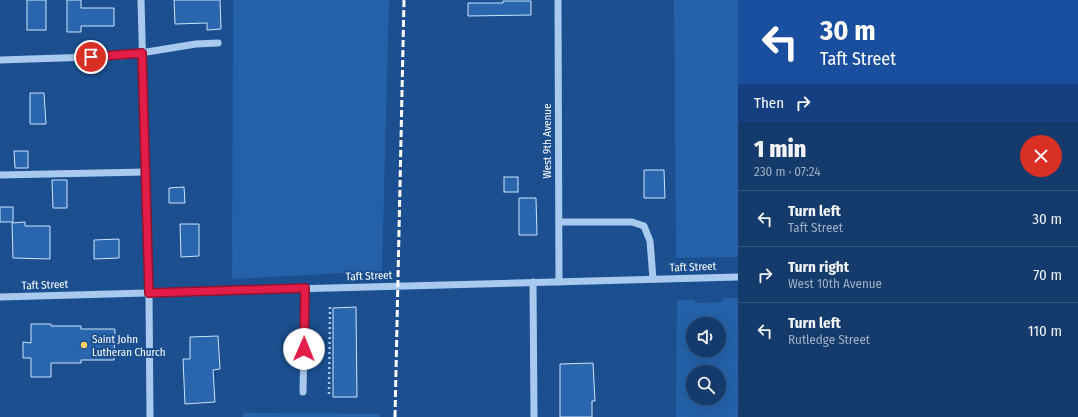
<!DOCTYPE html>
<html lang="en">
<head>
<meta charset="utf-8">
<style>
	:root { --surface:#143b6b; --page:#1d4271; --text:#f1f3f6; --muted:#9dadc1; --line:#33557e }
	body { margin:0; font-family:"Fira Sans Condensed",sans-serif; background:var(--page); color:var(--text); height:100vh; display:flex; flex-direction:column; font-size:15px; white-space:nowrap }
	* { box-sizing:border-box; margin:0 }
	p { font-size:13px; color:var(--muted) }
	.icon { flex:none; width:22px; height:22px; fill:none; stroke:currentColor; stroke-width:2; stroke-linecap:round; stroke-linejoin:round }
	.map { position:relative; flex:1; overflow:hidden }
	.drawer { display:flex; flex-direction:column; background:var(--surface); width:340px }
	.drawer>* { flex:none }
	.banner { background:#1a4fa0; color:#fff; overflow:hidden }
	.controls { position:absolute; left:686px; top:317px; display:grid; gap:8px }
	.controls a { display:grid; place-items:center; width:40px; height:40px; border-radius:50%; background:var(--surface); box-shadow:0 4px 16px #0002,0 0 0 1px var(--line); font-size:20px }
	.pin { position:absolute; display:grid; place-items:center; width:34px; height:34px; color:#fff; margin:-17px; border:2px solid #fff; border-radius:50%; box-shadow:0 1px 4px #0007 }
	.me { position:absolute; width:44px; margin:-22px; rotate:1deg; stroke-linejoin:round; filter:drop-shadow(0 0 3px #0008) }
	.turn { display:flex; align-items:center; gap:14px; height:84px; padding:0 16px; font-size:18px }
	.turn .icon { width:52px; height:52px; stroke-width:2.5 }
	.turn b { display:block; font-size:28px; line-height:34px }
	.then { display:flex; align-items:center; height:38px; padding:0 16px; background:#0003; gap:8px; font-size:15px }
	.round { display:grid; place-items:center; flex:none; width:42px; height:42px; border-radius:21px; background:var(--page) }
	.summary { display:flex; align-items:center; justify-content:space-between; height:68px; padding:0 16px }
	h1 { font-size:24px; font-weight:800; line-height:30px }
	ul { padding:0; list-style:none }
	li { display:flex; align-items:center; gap:12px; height:56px; padding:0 16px; border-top:1px solid var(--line) }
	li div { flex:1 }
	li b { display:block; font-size:15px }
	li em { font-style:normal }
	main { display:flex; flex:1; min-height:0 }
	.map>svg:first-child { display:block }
</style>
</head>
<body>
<main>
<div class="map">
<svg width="738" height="417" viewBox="0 0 738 417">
	<rect width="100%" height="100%" fill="#1b4f8f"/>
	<g fill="#2461a8" fill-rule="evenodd">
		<path d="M233,0H389L382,271L232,279Z"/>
		<path d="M674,0H738V257L676,258Z"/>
		<path d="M724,298H736L738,300V417H676L677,300H695V303L722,302ZM693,324H719V350H693ZM693,372H719V398H693Z"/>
		<path d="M243,413L380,414V417H243Z"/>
	</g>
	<g fill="#2a66ad" stroke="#cfe3fa">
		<rect x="27" y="0" width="19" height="30"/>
		<path d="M67,0H81V8H114V26H81V32H67Z"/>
		<path d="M174,0H220L221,29L207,30V23L175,24Z"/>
		<path d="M503,1H531V15L468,16V3H503Z"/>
		<path d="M30,93H44L46,124H30Z"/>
		<path d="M14,151H28V168H15Z"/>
		<path d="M644,170H664L665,198H644Z"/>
		<rect x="504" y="177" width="14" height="15"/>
		<path d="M52,180H67V208H53Z"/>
		<path d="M184,187L185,203H169V188Z"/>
		<path d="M519,198H536L537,235H519Z"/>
		<rect x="0" y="207" width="13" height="15"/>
		<path d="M25,222V226H50V259L13,258L12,223Z"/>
		<path d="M180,224H199V256L181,257Z"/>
		<path d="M119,239V258L94,259V240Z"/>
		<path d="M356,307L357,397H333V308Z"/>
		<path d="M31,324H51V326H81V329H115L114,360H81V363H51V377H31V358H23V342L31,343Z"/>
		<path d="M218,336L220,369L213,370L215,402L185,404L183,359H190V337Z"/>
		<path d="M593,363L595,401H592V417H560V364Z"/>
	</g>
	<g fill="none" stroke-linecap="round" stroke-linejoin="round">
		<path stroke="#a9c9ee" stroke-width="2.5" stroke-dasharray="2 3" stroke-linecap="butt" d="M329,394L330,306"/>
		<g stroke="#a9c9ee" stroke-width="7">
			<path d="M141,0L149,293L150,417"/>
			<path d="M558,0L559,282"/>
			<path d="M0,60L122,56L196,44L218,43"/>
			<path d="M0,175L146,172"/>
			<path d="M559,222H632L644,226L650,241L653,279"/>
			<path d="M533,282L534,417"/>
			<path d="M0,297L738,277"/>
			<path d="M303,392L305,288"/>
		</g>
		<path stroke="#fff" stroke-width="3" stroke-dasharray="7 3" stroke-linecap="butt" d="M395,417L404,0"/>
	</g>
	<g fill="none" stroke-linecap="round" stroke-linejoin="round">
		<defs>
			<path id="route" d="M91,57L142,53L149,293L305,288L304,349"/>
		</defs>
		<use href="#route" stroke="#92132f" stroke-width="10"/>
		<use href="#route" stroke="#e11d48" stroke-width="7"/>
	</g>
	<circle fill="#ffd166" stroke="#1b4f8f" stroke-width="1.5" cx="84" cy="345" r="4"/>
	<g text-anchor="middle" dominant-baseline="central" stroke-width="4" stroke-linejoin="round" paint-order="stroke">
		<g font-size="11" fill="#fff" stroke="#1b4f8f">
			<text transform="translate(547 141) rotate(-90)">West 9th Avenue</text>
			<text transform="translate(693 267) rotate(-2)">Taft Street</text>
			<text transform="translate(369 276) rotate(-2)">Taft Street</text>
			<text transform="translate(45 285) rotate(-2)">Taft Street</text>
		</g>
		<g font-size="11" fill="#fff" stroke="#1b4f8f" text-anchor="start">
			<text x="92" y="339">Saint John<tspan x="92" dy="13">Lutheran Church</tspan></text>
		</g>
	</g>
</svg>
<div class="controls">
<a><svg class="icon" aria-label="sound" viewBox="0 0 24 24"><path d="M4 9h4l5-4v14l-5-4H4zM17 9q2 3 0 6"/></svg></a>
<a><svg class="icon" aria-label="search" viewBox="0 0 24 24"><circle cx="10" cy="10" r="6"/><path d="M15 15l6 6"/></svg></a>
</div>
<div class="pin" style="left:91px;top:57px;background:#d93025"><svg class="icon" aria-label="arrive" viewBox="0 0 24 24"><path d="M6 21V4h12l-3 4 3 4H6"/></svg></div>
<svg class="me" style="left:304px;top:349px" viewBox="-20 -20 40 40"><circle r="19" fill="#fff"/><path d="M0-13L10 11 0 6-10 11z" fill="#e11d48"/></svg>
</div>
<section class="drawer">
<div class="banner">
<div class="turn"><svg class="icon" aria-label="left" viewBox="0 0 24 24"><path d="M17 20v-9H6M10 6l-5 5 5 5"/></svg><div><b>30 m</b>Taft Street</div></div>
<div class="then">Then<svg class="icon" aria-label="right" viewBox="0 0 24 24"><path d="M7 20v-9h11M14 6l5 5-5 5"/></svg></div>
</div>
<div class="summary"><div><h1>1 min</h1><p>230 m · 07:24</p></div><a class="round" style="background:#d93025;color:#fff"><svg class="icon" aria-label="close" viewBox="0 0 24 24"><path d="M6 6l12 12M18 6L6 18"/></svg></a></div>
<ul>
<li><svg class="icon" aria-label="left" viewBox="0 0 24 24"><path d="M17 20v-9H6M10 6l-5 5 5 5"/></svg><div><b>Turn left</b><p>Taft Street</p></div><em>30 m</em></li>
<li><svg class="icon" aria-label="right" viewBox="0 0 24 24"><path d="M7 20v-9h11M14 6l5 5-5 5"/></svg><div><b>Turn right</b><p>West 10th Avenue</p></div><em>70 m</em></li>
<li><svg class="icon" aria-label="left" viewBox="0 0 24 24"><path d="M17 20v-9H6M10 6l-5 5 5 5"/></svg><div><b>Turn left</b><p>Rutledge Street</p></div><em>110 m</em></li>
</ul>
</section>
</main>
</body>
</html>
